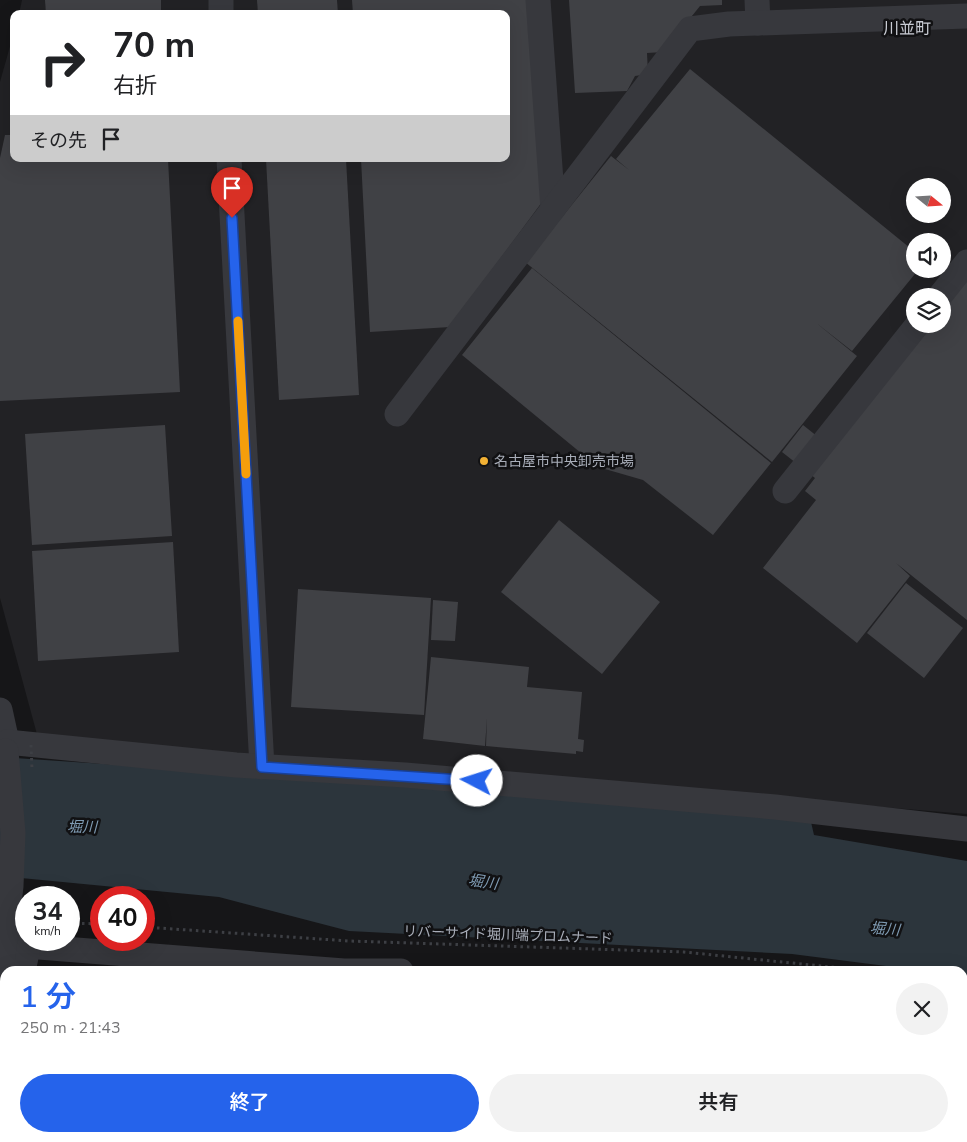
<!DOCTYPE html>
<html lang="ja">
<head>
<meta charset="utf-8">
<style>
	:root { --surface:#fff; --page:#f2f2f2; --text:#202124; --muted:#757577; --accent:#2563eb }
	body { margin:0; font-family:"Nunito Sans","Noto Sans JP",sans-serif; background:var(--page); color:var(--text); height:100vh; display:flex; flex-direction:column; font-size:19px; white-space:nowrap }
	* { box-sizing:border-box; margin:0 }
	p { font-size:16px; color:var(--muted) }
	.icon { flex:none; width:28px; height:28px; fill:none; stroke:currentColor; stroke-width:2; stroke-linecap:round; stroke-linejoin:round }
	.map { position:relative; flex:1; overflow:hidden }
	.details { position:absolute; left:0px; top:966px; width:968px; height:176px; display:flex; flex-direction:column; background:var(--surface); border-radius:15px 15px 0 0; box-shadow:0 5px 20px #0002 }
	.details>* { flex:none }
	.hud { position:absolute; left:10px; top:10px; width:500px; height:152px; border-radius:10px; box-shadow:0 5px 20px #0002; background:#fff; color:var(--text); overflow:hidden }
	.needle { width:32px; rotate:108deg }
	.controls { position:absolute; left:906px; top:178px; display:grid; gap:10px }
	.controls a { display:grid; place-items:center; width:45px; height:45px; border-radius:50%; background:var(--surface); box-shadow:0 5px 20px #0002; font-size:25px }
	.speed { position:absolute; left:15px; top:886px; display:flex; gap:10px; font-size:25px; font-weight:700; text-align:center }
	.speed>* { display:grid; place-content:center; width:65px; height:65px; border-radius:50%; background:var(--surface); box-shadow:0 5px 20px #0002; line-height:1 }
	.speed small { font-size:12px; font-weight:400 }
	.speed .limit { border:8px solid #d22; background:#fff; color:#111 }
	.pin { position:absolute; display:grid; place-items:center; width:42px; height:42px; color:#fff; margin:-51px -21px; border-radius:50% 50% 50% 0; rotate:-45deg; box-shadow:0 0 5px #0007 }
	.pin .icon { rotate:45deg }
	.me { position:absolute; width:55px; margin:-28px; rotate:275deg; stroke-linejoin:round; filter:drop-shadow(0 0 4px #0008) }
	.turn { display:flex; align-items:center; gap:18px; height:105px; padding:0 20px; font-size:22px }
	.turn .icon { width:65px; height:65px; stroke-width:2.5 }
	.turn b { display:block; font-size:35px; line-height:42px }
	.then { display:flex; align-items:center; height:48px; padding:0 20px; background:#0003; gap:10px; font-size:19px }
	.round { display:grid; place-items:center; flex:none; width:52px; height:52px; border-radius:26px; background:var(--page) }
	.summary { display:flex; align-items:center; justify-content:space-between; height:85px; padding:0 20px }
	h1 { font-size:30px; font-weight:600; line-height:38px; color:var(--accent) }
	.button { display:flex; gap:10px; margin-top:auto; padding:10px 20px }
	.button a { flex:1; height:58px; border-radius:30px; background:var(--accent); color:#fff; font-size:20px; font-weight:600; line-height:58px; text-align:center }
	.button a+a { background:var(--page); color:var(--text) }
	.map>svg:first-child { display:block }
</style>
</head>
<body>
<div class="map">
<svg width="967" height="1142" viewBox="0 0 967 1142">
	<rect width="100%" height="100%" fill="#161618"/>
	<path fill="#222225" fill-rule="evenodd" d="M22,0H967V814L38,738L0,598V82L14,32V159H506V14H19ZM915,186H942V214H915ZM915,241H942V269H915ZM915,296H942V324H915Z"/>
	<path fill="#2c353c" d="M0,757L371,782L811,822L814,835L967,861V977L963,976L962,971H925L792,954L349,931L219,897L0,876Z"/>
	<g fill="#404145">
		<path d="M45,0H161V14H46Z"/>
		<path d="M257,0H337L338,14H258Z"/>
		<path d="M352,0H534L545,198L450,327L370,332L361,159H506V14H353Z"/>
		<path d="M569,0H722V5L700,6L663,52L647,53L648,74L635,76L627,91L575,93Z"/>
		<path d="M690,69L915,252V269H919L852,351L815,322L857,356L772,462L509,249L550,232L611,156L629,170L616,159Z"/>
		<path d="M5,135H14V159H168L180,392L0,401V158Z"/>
		<path d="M266,159H346L359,395L279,400Z"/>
		<path d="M532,268L771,463L713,535L643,480L598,467L462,355Z"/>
		<path d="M967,279V620L896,563L910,576L857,643L763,568L816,500L805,491L815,478L782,452L803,425L833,449L932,324H942V310Z"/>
		<path d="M165,425L172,536L32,545L25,434Z"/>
		<path d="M559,520L660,602L602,674L501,592Z"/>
		<path d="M173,542L179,652L38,661L32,551Z"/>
		<path d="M906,583L963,628L924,678L867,633Z"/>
		<path d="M298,589L431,598L424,715L291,707Z"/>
		<path d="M433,600L458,602L455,641L431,640Z"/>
		<path d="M431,657L529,667L527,687L582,692L578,739L584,740L583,752L576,751V754L486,746L487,718L485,746L423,739Z"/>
		<path d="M1,1105L5,1106V1138H34L33,1142H0Z"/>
		<path d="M36,1138H57L56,1142H35Z"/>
		<path d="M87,1138H119L118,1142Z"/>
		<path d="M130,1138H135L153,1142H129Z"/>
		<path d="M374,1138H460L461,1142H374Z"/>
		<rect x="595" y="1138" width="42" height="4"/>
		<rect x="638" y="1138" width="30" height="4"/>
		<rect x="676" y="1138" width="65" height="4"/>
		<rect x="748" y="1138" width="118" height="4"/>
		<rect x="869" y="1138" width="81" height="4"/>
	</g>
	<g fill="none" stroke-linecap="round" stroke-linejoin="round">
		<g stroke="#3d3f44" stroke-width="3" stroke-dasharray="2.5 4" stroke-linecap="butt">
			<path d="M69,923L101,924"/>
			<path d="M144,927L349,941L684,952L870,971"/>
			<path d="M962,982L967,983"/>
		</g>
		<g stroke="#37383d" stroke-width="25">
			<path d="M221,0V14"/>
			<path d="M538,0L553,209"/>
			<path d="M757,0L758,23"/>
			<path d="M229,159L262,767"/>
			<path d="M940,296L967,262"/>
			<path d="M397,414L690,29L729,24L967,16"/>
			<path d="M785,491L918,324"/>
			<path d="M0,710L7,742L6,751"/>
			<path d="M7,742L236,765L405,775L775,807L967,829"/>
			<path d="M0,944L344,971H401"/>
			<path d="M23,971L28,948"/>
			<path d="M962,1009L967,1010"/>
			<path d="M0,1083L5,1059"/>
			<path d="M345,1138V1142"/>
		</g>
		<path stroke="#3d3f44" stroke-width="3" stroke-dasharray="2.5 4" stroke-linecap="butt" d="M31,745L32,769"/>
		<path stroke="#37383d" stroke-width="25" d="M1,973L11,886L13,833L6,751"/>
	</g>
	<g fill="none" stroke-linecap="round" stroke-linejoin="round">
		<defs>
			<path id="route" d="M232,218L262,767L477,781"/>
		</defs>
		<use href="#route" stroke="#184099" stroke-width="12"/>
		<use href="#route" stroke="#2563eb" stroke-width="9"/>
		<path stroke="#f59e0b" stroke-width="9" d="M238,321L246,474"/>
	</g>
	<circle fill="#f2b134" stroke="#111113" stroke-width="2" cx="484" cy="461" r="5"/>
	<g text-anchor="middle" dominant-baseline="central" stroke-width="5" stroke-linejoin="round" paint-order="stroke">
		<g font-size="14" fill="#a8adb8" stroke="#111113" text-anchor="start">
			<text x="494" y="461">名古屋市中央卸売市場</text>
		</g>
		<g font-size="14" fill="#a8adb8" stroke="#111113">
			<text transform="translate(508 935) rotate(2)">リバーサイド堀川端プロムナード</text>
		</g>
		<g font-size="15" font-style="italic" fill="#7f9bb3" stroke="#111113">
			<text transform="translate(82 827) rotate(1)">堀川</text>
			<text transform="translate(483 882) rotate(8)">堀川</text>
			<text transform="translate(885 929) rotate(5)">堀川</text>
		</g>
		<g font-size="16" fill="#c9ccd4" stroke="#111113">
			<text x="907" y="29">川並町</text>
		</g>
	</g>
</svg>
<div class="controls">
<a><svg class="needle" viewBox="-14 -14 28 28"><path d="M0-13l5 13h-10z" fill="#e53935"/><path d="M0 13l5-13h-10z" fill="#757577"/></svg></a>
<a><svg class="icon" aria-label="sound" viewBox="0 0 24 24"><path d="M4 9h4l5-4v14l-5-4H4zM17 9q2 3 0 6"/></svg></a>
<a><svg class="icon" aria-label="layers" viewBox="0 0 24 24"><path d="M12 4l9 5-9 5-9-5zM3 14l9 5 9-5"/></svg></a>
</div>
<div class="speed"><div>34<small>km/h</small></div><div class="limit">40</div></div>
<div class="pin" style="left:232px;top:218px;background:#d93025"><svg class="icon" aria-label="arrive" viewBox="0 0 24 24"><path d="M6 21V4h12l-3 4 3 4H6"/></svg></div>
<svg class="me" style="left:477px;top:781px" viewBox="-20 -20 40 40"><circle r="19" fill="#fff"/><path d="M0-13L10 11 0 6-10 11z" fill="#2563eb"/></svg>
<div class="hud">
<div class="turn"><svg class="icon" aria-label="right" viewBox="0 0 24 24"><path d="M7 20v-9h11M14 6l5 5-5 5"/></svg><div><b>70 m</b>右折</div></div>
<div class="then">その先<svg class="icon" aria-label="arrive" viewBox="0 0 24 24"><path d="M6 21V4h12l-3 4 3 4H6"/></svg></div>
</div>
<section class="details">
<div class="summary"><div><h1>1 分</h1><p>250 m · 21:43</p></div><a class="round"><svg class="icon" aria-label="close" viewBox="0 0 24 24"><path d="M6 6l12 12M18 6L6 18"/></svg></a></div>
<div class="button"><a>終了</a><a>共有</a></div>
</section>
</div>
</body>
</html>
